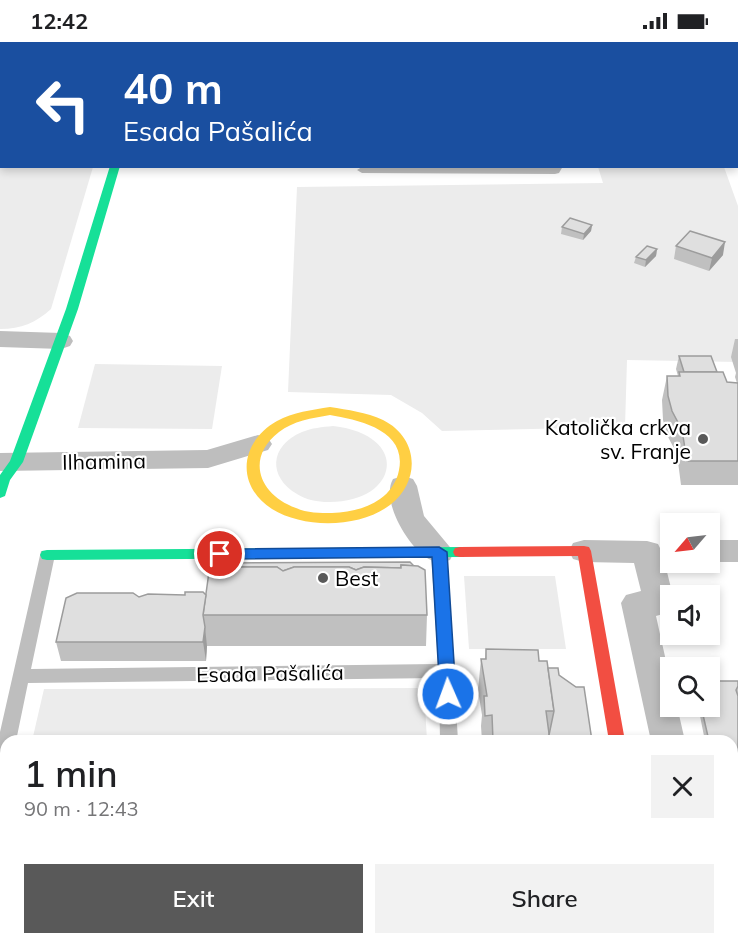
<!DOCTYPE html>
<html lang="en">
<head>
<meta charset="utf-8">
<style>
	:root { --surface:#fff; --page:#f2f2f2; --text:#202124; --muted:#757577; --accent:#595959 }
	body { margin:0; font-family:Mulish,sans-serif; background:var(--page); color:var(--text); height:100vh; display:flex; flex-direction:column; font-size:22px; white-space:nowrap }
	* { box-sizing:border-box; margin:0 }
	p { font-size:20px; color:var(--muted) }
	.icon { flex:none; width:33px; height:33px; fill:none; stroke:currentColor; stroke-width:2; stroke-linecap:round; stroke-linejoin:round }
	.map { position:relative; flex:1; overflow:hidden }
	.details { position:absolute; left:0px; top:693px; width:738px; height:210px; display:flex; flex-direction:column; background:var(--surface); border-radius:18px 18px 0 0; box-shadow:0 3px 9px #0003 }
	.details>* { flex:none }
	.hud { position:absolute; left:0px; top:0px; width:738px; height:126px; box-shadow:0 3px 9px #0003; background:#1a4fa0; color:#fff; overflow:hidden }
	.needle { width:39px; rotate:242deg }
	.controls { position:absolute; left:660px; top:471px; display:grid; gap:12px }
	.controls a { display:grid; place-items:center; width:60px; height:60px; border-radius:0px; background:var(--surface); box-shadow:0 3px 9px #0003; font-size:30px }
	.pin { position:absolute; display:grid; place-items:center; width:51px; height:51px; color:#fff; margin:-26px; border:3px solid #fff; border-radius:50%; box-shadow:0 2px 6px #0007 }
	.me { position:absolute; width:66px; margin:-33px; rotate:358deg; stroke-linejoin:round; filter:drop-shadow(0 0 4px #0008) }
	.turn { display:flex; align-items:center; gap:21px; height:126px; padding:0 24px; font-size:27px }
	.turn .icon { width:78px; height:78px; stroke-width:2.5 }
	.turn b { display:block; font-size:42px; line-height:51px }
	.round { display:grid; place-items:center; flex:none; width:63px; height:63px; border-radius:0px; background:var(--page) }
	.head { display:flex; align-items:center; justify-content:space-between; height:102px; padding:0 24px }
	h1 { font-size:36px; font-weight:600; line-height:45px }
	.button { display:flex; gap:12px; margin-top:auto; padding:12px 24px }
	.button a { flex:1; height:69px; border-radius:0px; background:var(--accent); color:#fff; font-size:24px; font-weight:600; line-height:69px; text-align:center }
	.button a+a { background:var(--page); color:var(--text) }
	.status { display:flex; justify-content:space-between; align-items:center; height:42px; padding:0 30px; background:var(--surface); direction:ltr }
	.status svg { height:16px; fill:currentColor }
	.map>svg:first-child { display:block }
</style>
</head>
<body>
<div class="status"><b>12:42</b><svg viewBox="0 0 49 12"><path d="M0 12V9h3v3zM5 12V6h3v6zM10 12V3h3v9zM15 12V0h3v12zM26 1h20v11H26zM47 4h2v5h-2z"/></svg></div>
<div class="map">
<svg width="738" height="903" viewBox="0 0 738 903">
	<rect width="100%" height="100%" fill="#fff"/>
	<g fill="#ececec">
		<path d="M0,63L2,124L93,125L51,267C35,281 22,287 0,287Z"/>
		<path d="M598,125H724L738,164V320L627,318L625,385L442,389L422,371L391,353L288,350L297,145L603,141Z"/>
		<path d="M95,322L222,324L212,387L78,386Z"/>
		<path d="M333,384C412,393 399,461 328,460C318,460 306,458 297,452C268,435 269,404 302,390C312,386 322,385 333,384Z"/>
		<path d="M464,534H555L566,607H469Z"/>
		<path d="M424,646L427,699H32L44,647Z"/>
		<path d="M6,814V897H436V903H0V841Z"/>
	</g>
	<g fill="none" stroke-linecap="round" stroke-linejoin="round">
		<g fill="#bebebe" fill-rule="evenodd">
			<path d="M552,124H563L559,131L555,132L362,131L357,128L362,125Z"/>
			<path d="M439,504L445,506L447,510L458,699H440L439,636L28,641L16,699H6V735L0,737V690L41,509H53L55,513L31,627L438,622L431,510L433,506Z"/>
			<rect x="445" y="897" width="20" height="6"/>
		</g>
		<g fill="#bebebe" fill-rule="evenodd">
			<path d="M30,0H48L29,2Z"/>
			<path d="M212,0H231L232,2H213Z"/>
			<rect x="520" y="0" width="18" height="2"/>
			<rect x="736" y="96" width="2" height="12"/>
			<path d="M0,289L61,291L70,294L73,299L70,304L61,307L0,305Z"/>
			<path d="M258,393L268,396L272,402L268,408L208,426L0,429V411L207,408Z"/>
			<path d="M403,434L413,437L417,444L424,474L454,510L450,518C443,520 438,521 431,518C410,509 380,459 393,437Z"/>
			<path d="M584,498L647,499L658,502L662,510L673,554H670V570L656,574L670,637V664H677L685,699H651L621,561L626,553L641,549L634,521L584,520L573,517L569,509L573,501Z"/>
			<rect x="710" y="498" width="28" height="22"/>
			<path d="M732,889L737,903H697L696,897H732Z"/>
			<path d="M630,897H670L671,903H631Z"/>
		</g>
		<g fill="#16e098" fill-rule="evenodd">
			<path d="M110,124H120L78,267L23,420L10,438L5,454L0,456V433L10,419L66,267Z"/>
			<path d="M460,505L465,506L467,510L465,514L460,515L47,518L42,517L40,513L42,509L47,508Z"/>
		</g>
		<path fill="#ffcf43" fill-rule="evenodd" d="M330,365C348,368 366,370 383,378C419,396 421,439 390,463C360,486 304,487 272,467C235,443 240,400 277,379C293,370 312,368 330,365ZM330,373C359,378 407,388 399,428C397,440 389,451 380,457C366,467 349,470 332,471C320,471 307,471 296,466C259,453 245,416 279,390C293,379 312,376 330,373Z"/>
		<path fill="#f24e42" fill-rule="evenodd" d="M584,504L589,505L591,509L625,699H609L578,514L460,515L455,514L453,510L455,506L460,505Z"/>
	</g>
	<g fill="#c0c0c0">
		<path d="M66,0H127L125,2H66Z"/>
		<path d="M537,0H738V16H736V2H538Z"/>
		<rect x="736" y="49" width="2" height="40"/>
		<path d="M359,124H551V125Z"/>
		<path d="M592,183L591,189L583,198L561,192L562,185Z"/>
		<path d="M676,204L723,213L709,229L674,217Z"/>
		<path d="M657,207L656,214L645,225L634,221L636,215Z"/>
		<path d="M735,297H738V443H681L677,412L667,393L663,378L662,358L667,334H678L676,327L679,314L717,330L727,340L737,341L735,335L736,331L731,315Z"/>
		<path d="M206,553L427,573L426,604H207L206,619H61L56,600L139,555Z"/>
		<path d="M486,607L539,619L548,626L559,633L592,699H482L481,684L482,673L478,648L481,617H485Z"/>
		<path d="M738,639V823L732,819V699H705L698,664H710Z"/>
	</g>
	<g fill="#9c9c9c">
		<path d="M101,0H115L116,2H101Z"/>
		<path d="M0,10L2,11L1,51L0,45Z"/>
		<path d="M592,183L591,189L583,198L584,192Z"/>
		<path d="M725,200L723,213L709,229L712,216Z"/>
		<path d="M657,207L656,214L645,225L646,218Z"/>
		<path d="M205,585L207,604L206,619L203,600Z"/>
	</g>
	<g fill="#dfdfdf" stroke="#9c9c9c" stroke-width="1.5">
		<path d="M149,0H174L176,2H145Z"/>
		<path d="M344,0H396L397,2H344Z"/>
		<rect x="544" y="0" width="48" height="2"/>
		<rect x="736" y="49" width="2" height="19"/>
		<path d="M570,176L592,183L584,192L562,185Z"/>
		<path d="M690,189L725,200L712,216L676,204Z"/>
		<path d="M647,204L657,207L646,218L636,215Z"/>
		<path d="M679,314H711L717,330H684Z"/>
		<path d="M679,330H723L727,340L738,341V419H687L682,388L672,369L668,354L667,334H680Z"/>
		<path d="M410,520L414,524L401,523V526L364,525L356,528L349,525H294L283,529L277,525H221L229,521Z"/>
		<path d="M401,523L418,524L425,528L427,573H203L209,530L218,525H277L283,529L294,525H349L356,528L364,525L401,526Z"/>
		<path d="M185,550H203L206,553L203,573L205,585L203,600H56L66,556L77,551H133L139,555L148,552L185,553Z"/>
		<path d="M486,607L538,608L539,619H547L554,669H546L550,699H488H493L492,673L485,674L484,654H487L481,617H486Z"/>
		<path d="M548,626H558L559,633L576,645H584L592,699H550L549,693L554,669Z"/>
		<path d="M718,639H738V644L736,648L738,654V815L733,811L732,807V699H709L701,664H710V646Z"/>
		<path d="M504,897H578L587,898V903H505Z"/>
		<path d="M578,897H605L612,903H587V898Z"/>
	</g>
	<path fill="#1a73e8" stroke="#114b97" stroke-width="1.5" d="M439,505L447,510L456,652L453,657L448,659L442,657L440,652L432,515L220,517L213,512L220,507Z"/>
	<g fill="#595959" stroke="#fff" stroke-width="2">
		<circle cx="703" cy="397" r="6"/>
		<circle cx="323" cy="536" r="6"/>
	</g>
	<g text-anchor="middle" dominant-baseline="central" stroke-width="4.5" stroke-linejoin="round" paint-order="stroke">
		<g font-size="21" fill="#000" stroke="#fff" text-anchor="end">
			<text x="691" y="385">Katolička crkva<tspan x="691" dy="24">sv. Franje</tspan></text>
			<text x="335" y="536" text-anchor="start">Best</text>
		</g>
		<g font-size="21" fill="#000" stroke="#fff">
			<text transform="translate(104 419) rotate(-1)">Ilhamina</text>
			<text transform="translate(270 631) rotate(-1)">Esada Pašalića</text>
		</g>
	</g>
</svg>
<div class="controls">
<a><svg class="needle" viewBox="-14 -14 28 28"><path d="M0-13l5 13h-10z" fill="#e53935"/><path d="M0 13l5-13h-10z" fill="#757577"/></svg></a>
<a><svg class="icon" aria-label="sound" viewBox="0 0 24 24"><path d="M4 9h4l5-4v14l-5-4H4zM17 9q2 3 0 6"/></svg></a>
<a><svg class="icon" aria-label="search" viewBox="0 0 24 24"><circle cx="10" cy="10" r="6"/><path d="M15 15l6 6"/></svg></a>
</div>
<div class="pin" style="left:220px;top:512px;background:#d93025"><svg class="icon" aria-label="arrive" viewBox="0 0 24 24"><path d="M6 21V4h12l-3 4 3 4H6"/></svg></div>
<svg class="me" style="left:448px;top:652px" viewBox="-20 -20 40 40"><circle r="17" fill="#1a73e8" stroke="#fff" stroke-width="3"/><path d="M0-11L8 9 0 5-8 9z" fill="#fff"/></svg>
<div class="hud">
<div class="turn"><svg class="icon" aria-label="left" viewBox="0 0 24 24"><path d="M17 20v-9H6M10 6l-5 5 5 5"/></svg><div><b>40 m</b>Esada Pašalića</div></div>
</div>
<section class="details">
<div class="head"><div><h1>1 min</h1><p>90 m · 12:43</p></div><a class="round"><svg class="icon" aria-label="close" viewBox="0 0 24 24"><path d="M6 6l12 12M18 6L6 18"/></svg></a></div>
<div class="button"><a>Exit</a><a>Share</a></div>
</section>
</div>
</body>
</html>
